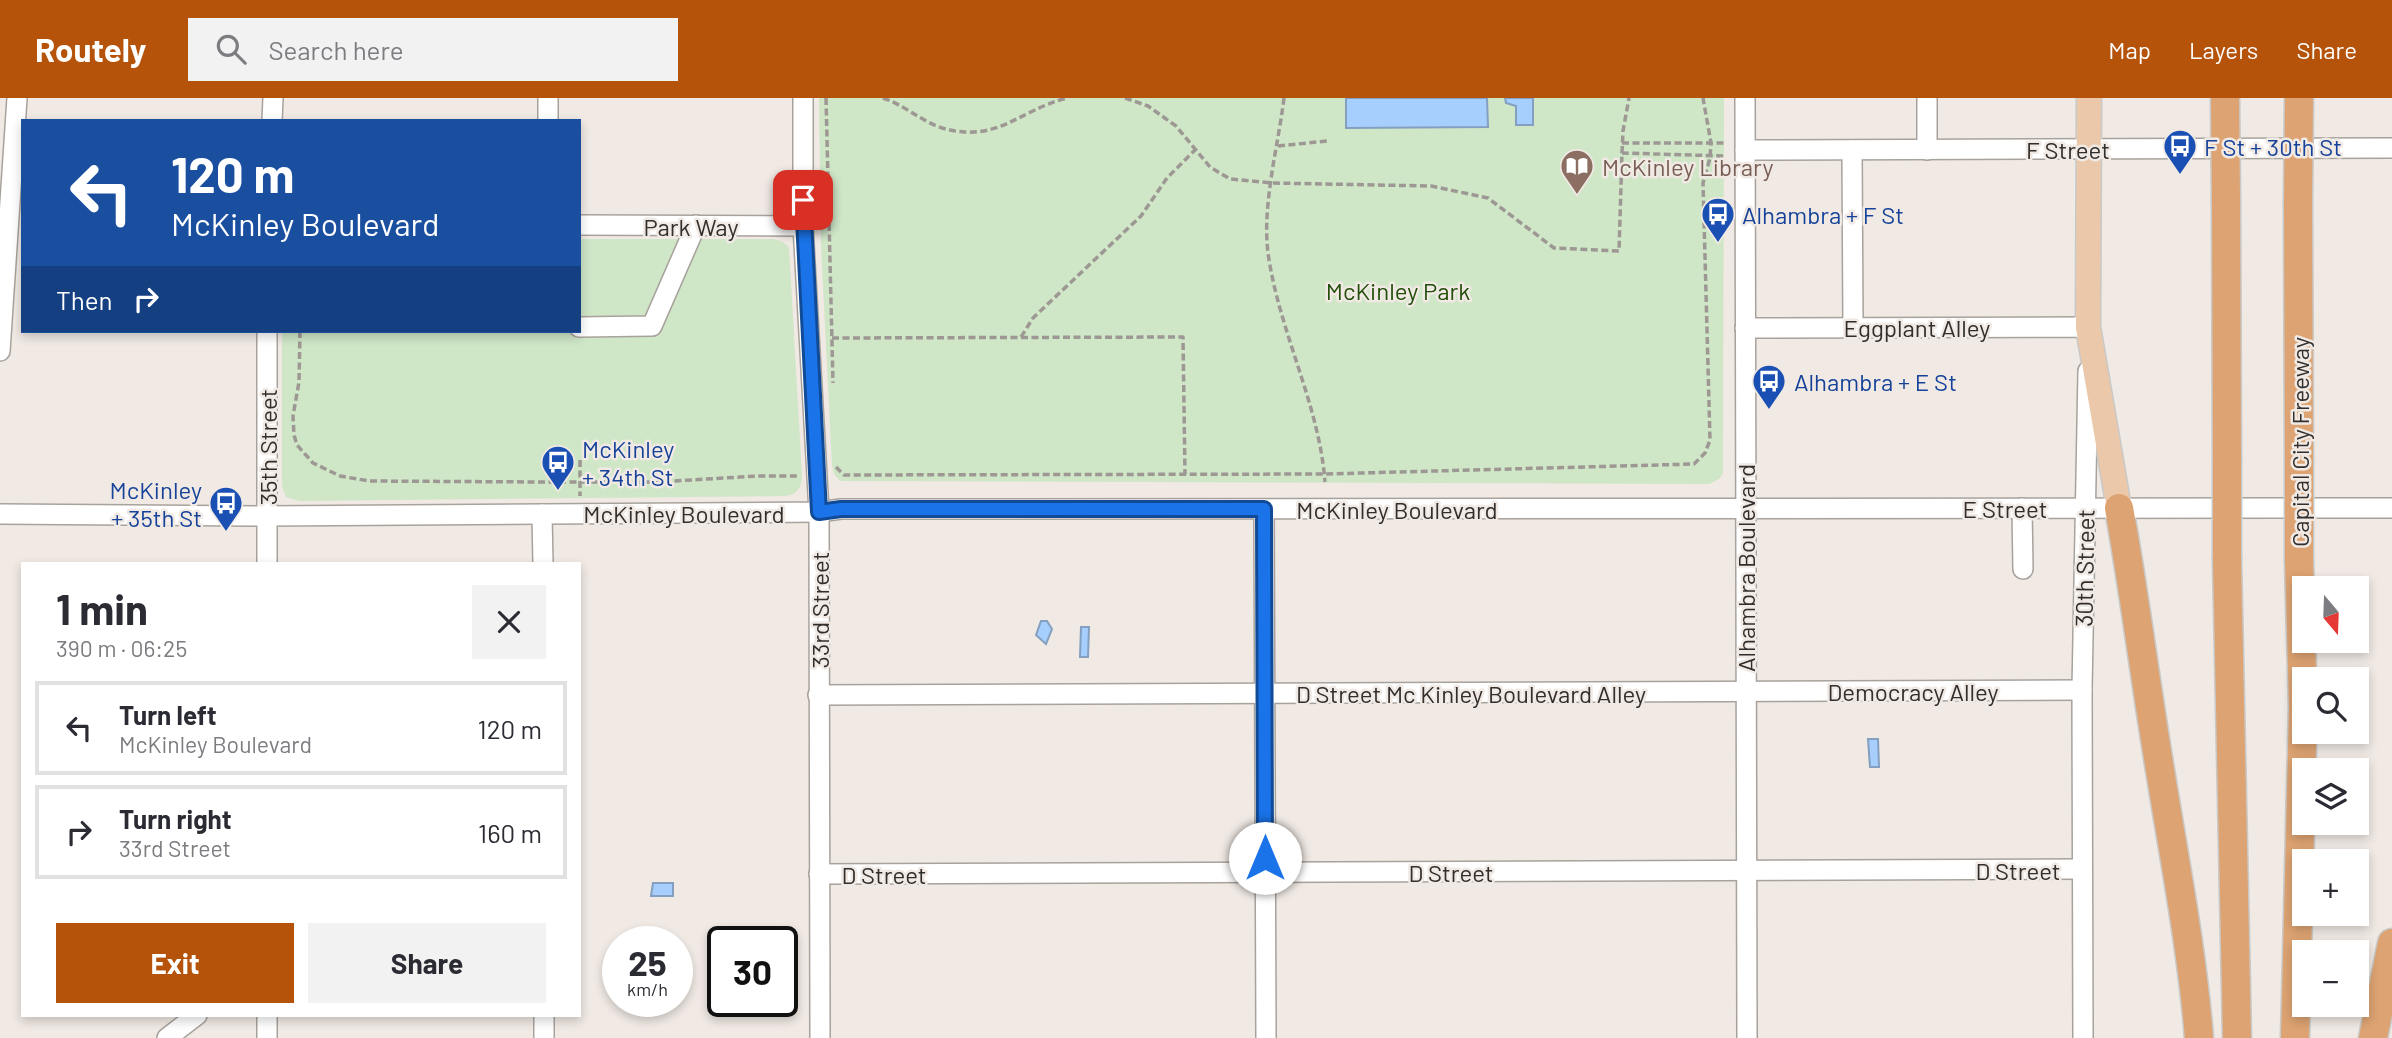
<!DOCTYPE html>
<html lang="en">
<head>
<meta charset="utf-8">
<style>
	:root { --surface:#fff; --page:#f2f2f3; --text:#2b2b33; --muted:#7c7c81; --line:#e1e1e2; --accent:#b45309 }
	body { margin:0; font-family:Barlow,sans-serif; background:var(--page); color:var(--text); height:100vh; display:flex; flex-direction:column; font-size:26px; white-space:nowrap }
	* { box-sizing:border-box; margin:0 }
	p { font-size:23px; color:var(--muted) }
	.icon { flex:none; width:38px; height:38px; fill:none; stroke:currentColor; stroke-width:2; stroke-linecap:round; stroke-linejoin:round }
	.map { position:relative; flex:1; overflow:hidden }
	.drawer { position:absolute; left:21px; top:464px; width:560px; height:455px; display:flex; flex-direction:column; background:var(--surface); border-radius:0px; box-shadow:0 4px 10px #0003 }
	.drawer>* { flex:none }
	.banner { position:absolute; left:21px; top:21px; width:560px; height:214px; border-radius:0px; box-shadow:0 4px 10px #0003; background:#1a4fa0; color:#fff; overflow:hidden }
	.needle { width:46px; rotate:161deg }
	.controls { position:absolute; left:2292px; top:478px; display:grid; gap:14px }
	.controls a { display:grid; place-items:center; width:77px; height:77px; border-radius:0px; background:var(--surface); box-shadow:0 4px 10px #0003; font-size:35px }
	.speed { position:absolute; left:602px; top:828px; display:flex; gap:14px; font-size:35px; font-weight:700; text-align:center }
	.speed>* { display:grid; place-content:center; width:91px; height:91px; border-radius:50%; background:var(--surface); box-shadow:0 4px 10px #0003; line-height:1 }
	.speed small { font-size:18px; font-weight:400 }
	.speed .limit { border:4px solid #111; border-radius:10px; background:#fff; color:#111 }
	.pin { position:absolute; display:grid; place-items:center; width:60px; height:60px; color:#fff; margin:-30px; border-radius:14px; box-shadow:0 4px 10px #0006 }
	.me { position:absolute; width:77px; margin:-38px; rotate:0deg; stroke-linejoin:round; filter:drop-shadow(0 0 5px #0008) }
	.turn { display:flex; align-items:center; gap:24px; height:147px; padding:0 35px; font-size:32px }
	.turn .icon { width:91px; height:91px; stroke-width:2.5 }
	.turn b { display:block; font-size:49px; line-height:60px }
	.then { display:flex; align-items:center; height:66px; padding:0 35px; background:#0003; gap:14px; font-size:26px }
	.round { display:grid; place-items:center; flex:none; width:74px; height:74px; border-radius:0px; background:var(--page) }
	.overview { display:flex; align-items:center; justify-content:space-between; height:119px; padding:0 35px }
	h1 { font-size:42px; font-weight:700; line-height:52px }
	.primary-button { display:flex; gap:14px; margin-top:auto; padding:14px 35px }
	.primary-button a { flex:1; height:80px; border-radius:0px; background:var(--accent); color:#fff; font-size:28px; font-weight:700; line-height:80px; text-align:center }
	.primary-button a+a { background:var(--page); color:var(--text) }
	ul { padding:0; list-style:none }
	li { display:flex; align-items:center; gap:21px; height:94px; margin:0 14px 10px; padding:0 21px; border:4px solid var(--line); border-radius:0px }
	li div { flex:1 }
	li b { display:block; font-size:26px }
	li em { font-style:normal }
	header { display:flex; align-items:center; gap:42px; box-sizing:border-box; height:98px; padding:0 35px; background:var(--accent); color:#fff }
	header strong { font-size:33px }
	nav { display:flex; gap:38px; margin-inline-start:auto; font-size:24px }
	.search { width:490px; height:63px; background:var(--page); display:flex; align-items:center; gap:18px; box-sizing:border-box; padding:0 24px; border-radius:0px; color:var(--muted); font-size:26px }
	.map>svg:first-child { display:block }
</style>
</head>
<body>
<header>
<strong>Routely</strong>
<div class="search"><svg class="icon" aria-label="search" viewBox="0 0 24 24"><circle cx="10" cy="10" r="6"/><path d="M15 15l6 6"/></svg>Search here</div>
<nav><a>Map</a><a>Layers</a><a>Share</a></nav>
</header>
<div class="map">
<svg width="2392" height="940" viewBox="0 0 2392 940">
	<rect width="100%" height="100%" fill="#f0e9e4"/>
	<g fill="#cfe6c7">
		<path d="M819,0H1724L1723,375L1719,381L1709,386L840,383L834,376L832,367L821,148Z"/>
		<path d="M579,141H774L783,144L789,149L802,378C801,391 797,397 784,398L299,403L286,399L282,388V233H579Z"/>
	</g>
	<g fill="#a7cffe" stroke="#849fbf" stroke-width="2">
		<path d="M1346,0H1487L1488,29L1346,30Z"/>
		<path d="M1505,0H1533V27H1516V8L1506,5Z"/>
		<path d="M1041,523H1047L1052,531L1046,546L1036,537Z"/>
		<path d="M1081,529H1089L1088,559H1080Z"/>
		<path d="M1868,641H1878L1879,669H1870Z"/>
		<path d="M653,785H673V798H651Z"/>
	</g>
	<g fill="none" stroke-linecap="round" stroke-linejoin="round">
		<defs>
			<g id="minor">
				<path d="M803,0V128L819,414L820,940"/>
				<path d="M1745,0L1747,940"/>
				<path d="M272,23L273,0"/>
				<path d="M548,23V0"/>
				<path d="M1745,52L2392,50"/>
				<path d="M1852,52L1853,229"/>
				<path d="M1927,52V0"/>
				<path d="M579,127L803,128"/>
				<path d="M579,229L652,228L696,127"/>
				<path d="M1745,230L2088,229V243"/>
				<path d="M0,253L17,0"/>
				<path d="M2022,410L2023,471"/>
				<path d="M1264,411L1266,940"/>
				<path d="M0,416L267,418L819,414L841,411L2392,410"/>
				<path d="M542,416L543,466"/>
				<path d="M267,466V233"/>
				<path d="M818,597L2082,592"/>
				<path d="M819,776L2082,771"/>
				<path d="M267,917V940"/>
				<path d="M544,917V940"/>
				<path d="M167,940L197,917"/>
				<path d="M2083,940L2082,592L2088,273"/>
			</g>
			<path id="major" d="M2089,0L2088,229L2119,410"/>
			<g id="highway">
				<path d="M2226,105L2227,360"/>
				<path d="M2298,105L2299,360"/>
				<path d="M2119,410C2135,499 2146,589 2161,678C2175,765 2192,852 2199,940"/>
				<path d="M2227,462L2237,940"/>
				<path d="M2295,940L2303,609L2299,463"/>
				<path d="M2373,940L2392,845"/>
			</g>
		</defs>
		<use href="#minor" stroke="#a8a29c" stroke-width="22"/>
		<use href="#major" stroke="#c9c9c8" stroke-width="27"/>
		<use href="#highway" stroke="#c9c9c8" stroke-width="31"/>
		<g stroke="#9d9894" stroke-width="3.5" stroke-dasharray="7 3.5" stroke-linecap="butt">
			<path d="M826,0L833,285"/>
			<path d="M883,0C904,7 921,23 942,30C997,46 1019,12 1067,0"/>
			<path d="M1125,0L1148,8L1176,28L1210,69L1230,81L1272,85L1431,88L1488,100L1554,150L1619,153L1622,55L1724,58"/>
			<path d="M1284,0C1278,49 1262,106 1268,155C1279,234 1319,305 1325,384"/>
			<path d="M1622,45H1724"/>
			<path d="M1278,48L1327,43"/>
			<path d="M1622,55L1623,33L1629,0"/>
			<path d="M300,233L299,284L293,318L294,337L297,347L313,365L340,378L369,383L543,384H657L758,378H800"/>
			<path d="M1021,239L1033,220L1141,118L1167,80L1196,51"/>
			<path d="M832,240L1183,239L1185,376"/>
			<path d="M580,362V398"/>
			<path d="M836,369L844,377L1325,376L1694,366L1705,355L1710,342L1703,85L1710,60L1711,45L1703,0"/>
		</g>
		<use href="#minor" stroke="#fff" stroke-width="19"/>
		<use href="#major" stroke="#ebc8aa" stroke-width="24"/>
		<use href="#highway" stroke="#dda372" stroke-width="28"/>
		<defs>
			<g id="highway-bridge">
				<path d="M2225,0L2226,105"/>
				<path d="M2298,105L2299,0"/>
				<path d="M2299,360V463"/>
				<path d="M2227,462V360"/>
			</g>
		</defs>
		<use href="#highway-bridge" stroke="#c9c9c8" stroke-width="31" stroke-linecap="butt"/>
		<use href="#highway-bridge" stroke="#dda372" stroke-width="28"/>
	</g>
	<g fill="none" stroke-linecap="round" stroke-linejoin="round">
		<defs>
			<path id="route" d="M803,102L819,414L841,411H1264L1265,760"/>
		</defs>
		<use href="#route" stroke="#114b97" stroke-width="18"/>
		<use href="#route" stroke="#1a73e8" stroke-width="12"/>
	</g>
	<defs>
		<symbol id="bus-pin" viewBox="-11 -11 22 30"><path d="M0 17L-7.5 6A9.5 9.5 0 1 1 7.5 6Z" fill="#1a4fb4" stroke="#f0e9e4"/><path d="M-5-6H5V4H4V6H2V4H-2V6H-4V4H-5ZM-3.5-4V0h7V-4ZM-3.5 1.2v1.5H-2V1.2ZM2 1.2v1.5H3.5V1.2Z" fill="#fff"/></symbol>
		<symbol id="library-pin" viewBox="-11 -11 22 30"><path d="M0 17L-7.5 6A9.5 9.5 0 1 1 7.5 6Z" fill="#8d6e63" stroke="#f0e9e4"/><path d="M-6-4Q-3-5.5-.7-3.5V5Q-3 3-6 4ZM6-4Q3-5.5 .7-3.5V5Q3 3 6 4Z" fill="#fff"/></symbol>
	</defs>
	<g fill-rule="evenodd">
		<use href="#bus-pin" x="2161" y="29" width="38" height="52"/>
		<use href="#library-pin" x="1558" y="49" width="38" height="52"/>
		<use href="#bus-pin" x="1699" y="97" width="38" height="52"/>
		<use href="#bus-pin" x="1750" y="264" width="38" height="52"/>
		<use href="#bus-pin" x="539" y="345" width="38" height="52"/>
		<use href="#bus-pin" x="207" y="386" width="38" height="52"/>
	</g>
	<g text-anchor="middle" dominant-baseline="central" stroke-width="5" stroke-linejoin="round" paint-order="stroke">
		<g font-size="24" fill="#164399" stroke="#f0e9e4" text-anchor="start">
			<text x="2204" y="48">F St + 30th St</text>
			<text x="1742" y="116">Alhambra + F St</text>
			<text x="1794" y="283">Alhambra + E St</text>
			<text x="582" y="350">McKinley<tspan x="582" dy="28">+ 34th St</tspan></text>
			<text x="202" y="391" text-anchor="end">McKinley<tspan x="202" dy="28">+ 35th St</tspan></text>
		</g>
		<g font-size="24" fill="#312e2c" stroke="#f0e9e4">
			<text x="2068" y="51">F Street</text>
			<text x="691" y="128">Park Way</text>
			<text x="1917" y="229">Eggplant Alley</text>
			<text transform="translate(2299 344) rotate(-90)">Capital City Freeway</text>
			<text transform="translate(267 349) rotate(-90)">35th Street</text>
			<text x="2005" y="410">E Street</text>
			<text x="1397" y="411">McKinley Boulevard</text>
			<text x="684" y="415">McKinley Boulevard</text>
			<text transform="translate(1745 470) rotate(-90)">Alhambra Boulevard</text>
			<text transform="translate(2084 470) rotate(-89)">30th Street</text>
			<text transform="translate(819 512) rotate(-90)">33rd Street</text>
			<text x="1913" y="593">Democracy Alley</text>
			<text x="1471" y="595">D Street Mc Kinley Boulevard Alley</text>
			<text x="2018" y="772">D Street</text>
			<text x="1451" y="774">D Street</text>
			<text x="884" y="776">D Street</text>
		</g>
		<g font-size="24" fill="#785e54" stroke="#f0e9e4" text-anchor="start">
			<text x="1602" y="68">McKinley Library</text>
		</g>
		<g font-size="24" fill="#214e09" stroke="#f0e9e4">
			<text x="1398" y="192">McKinley Park</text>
		</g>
	</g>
</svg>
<div class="controls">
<a><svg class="needle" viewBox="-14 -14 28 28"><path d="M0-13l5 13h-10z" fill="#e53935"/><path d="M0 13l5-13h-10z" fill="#7c7c81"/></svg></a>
<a><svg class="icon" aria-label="search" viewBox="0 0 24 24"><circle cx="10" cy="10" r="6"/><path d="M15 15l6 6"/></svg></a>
<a><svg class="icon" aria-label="layers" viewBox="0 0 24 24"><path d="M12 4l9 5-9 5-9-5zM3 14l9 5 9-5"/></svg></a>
<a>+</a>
<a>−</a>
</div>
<div class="speed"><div>25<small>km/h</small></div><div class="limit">30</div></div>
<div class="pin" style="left:803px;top:102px;background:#d93025"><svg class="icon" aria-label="arrive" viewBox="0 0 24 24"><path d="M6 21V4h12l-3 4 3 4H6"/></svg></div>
<svg class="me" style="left:1265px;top:760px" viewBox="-20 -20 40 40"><circle r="19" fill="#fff"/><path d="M0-13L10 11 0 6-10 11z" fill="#1a73e8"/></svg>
<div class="banner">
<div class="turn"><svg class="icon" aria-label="left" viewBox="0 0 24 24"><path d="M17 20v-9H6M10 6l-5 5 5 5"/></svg><div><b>120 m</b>McKinley Boulevard</div></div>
<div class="then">Then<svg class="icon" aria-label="right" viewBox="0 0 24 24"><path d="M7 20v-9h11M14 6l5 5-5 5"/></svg></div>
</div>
<section class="drawer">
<div class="overview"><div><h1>1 min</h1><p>390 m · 06:25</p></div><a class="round"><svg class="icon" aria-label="close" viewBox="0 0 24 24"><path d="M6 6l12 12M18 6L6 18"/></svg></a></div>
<ul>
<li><svg class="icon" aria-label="left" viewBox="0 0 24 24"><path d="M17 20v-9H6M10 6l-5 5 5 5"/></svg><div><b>Turn left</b><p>McKinley Boulevard</p></div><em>120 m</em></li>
<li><svg class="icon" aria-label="right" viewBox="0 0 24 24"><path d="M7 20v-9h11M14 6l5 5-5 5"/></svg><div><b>Turn right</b><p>33rd Street</p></div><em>160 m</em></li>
</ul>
<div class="primary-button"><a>Exit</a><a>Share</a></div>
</section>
</div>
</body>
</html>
